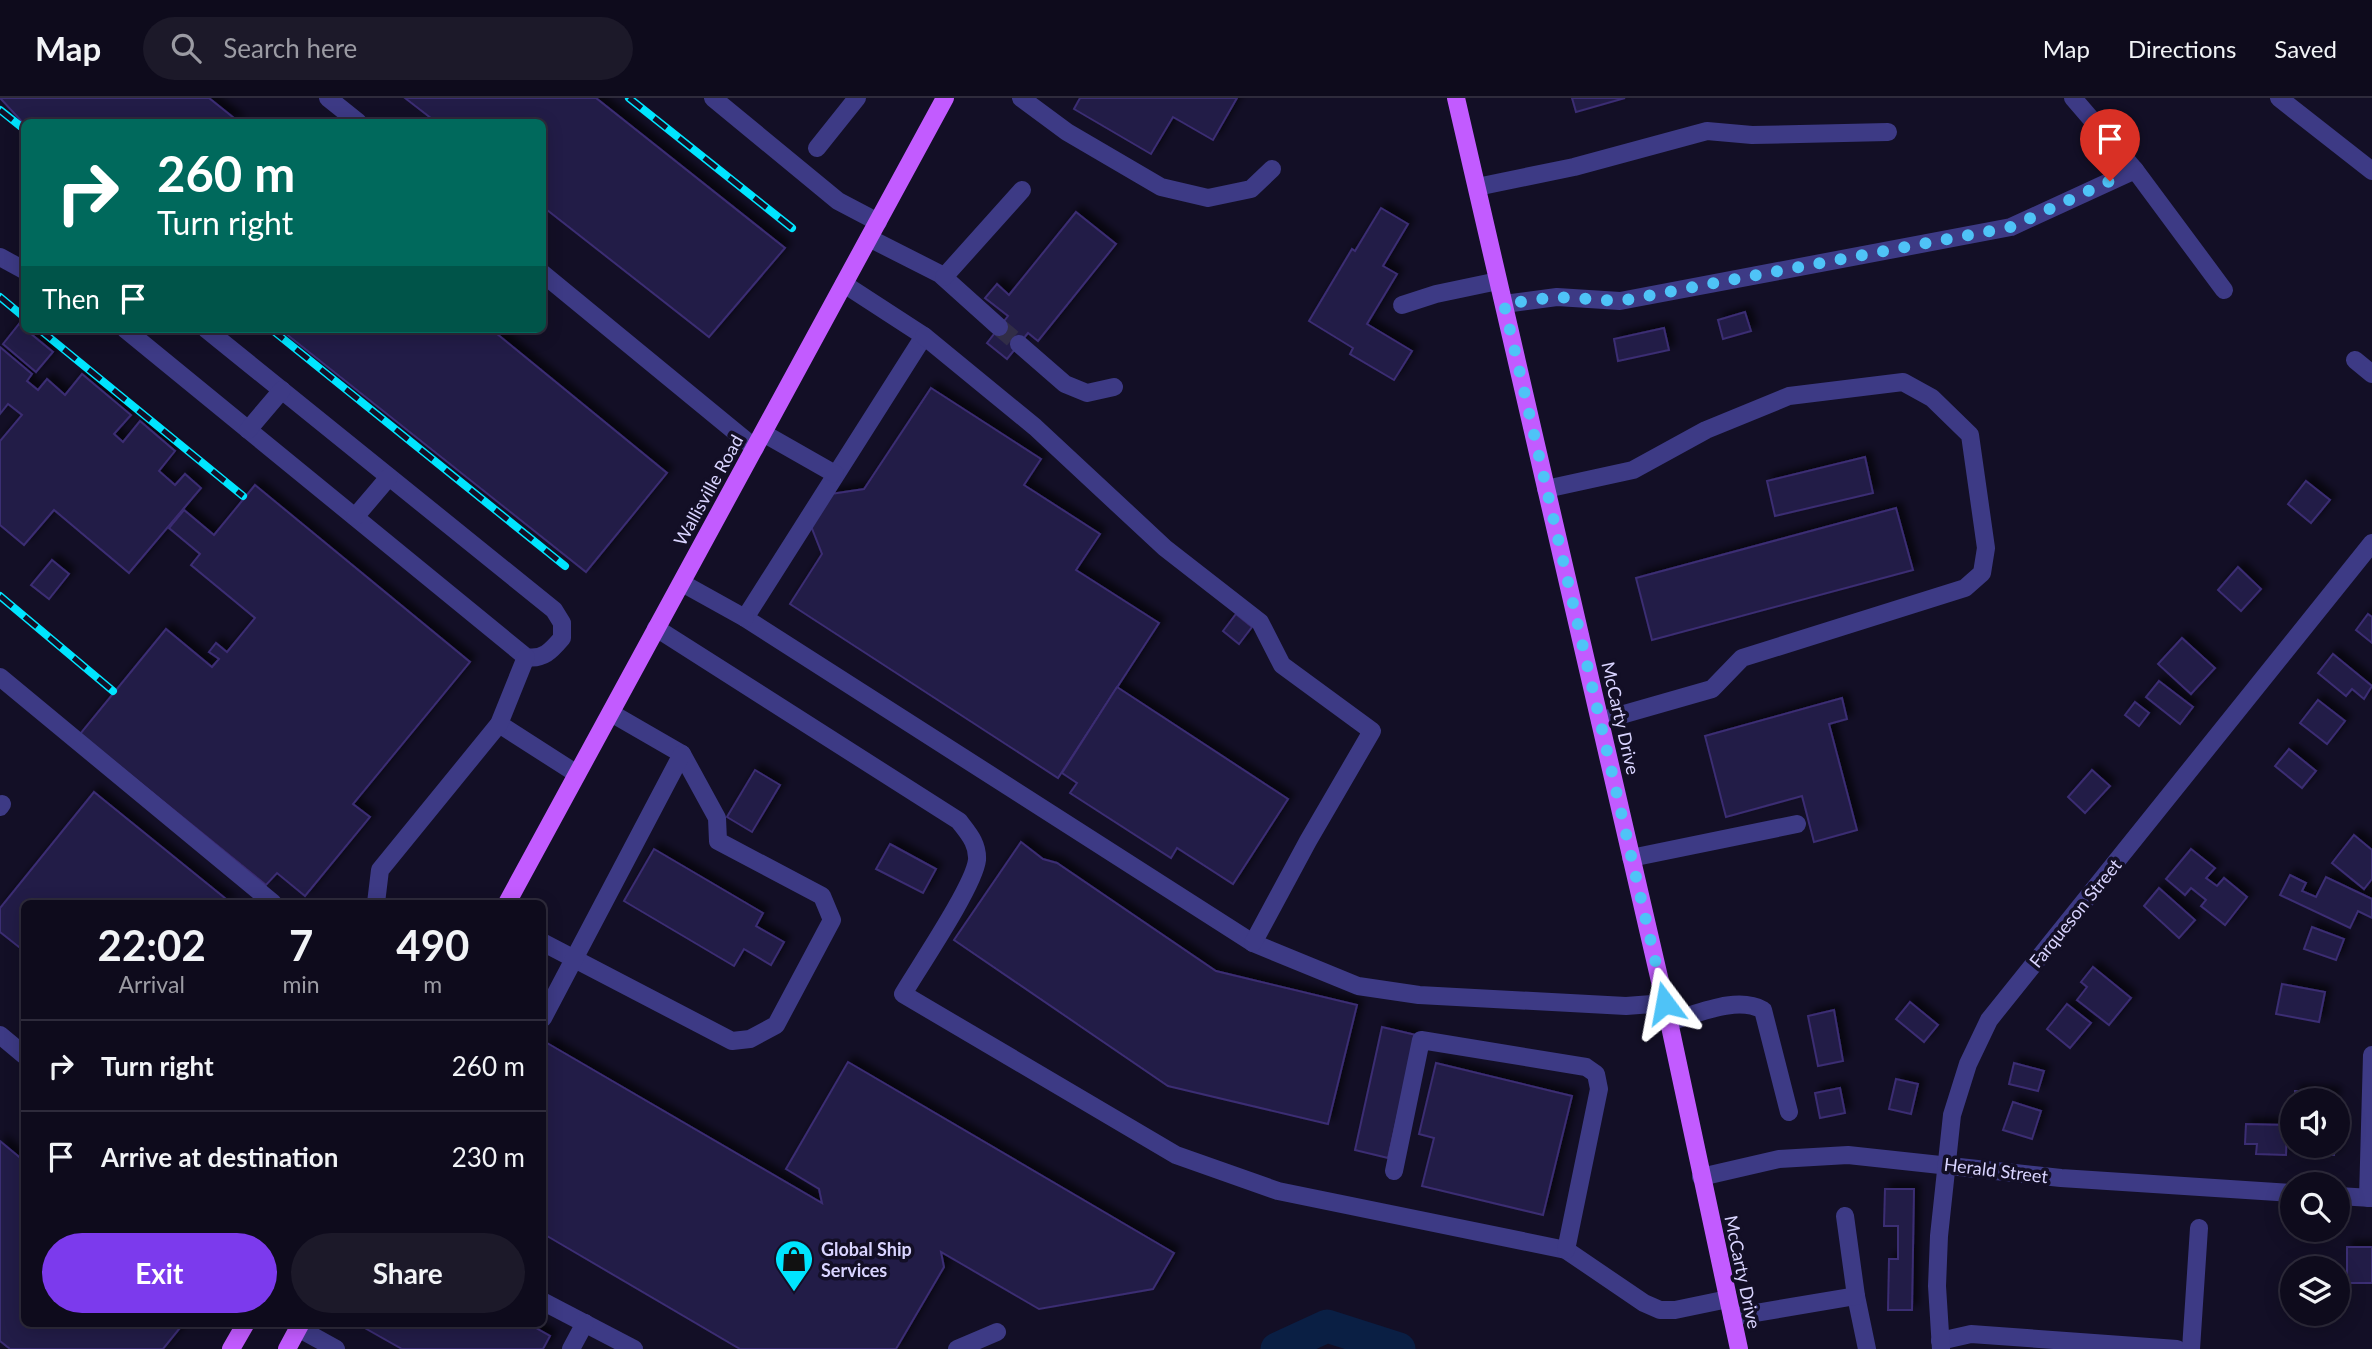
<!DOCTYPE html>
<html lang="en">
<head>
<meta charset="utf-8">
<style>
	:root { --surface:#0e0b1c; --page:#1c1929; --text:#f1f3f6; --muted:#9b9ba3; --line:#2e2b3b; --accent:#7c3aed }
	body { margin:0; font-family:Lato,sans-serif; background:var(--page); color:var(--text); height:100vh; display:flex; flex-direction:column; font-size:26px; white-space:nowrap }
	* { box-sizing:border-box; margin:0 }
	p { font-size:23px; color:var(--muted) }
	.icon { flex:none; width:38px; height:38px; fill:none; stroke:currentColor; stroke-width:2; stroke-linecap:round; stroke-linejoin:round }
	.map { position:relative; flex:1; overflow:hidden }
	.sheet { position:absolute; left:21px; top:802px; width:525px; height:427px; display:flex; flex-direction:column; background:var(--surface); border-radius:10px; box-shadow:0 4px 18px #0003,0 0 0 2px var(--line) }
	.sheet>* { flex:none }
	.top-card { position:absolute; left:21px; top:21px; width:525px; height:214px; border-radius:10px; box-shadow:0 4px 18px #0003,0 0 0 2px var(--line); background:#00695c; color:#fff; overflow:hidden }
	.fabs { position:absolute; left:2280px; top:990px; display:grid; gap:14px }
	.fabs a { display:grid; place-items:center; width:70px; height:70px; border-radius:50%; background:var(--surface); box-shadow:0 4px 18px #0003,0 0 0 2px var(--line); font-size:35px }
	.pin { position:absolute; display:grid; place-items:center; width:60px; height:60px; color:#fff; margin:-72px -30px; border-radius:50% 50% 50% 0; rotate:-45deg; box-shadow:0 0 7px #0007 }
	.pin .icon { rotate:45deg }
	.me { position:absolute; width:77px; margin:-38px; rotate:347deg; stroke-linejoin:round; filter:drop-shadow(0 0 5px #0008) }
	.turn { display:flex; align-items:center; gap:24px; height:147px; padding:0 21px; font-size:32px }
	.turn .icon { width:91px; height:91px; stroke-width:2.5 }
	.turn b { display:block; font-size:49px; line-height:60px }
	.then { display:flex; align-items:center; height:66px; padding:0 21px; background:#0003; gap:14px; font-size:26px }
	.eta { display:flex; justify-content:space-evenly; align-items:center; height:119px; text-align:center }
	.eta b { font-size:42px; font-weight:700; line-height:49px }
	.button { display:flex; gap:14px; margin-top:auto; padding:14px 21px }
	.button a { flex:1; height:80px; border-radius:42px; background:var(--accent); color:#fff; font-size:28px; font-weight:700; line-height:80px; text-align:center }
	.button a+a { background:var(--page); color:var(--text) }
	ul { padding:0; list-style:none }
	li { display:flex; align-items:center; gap:21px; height:91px; padding:0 21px; border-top:2px solid var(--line) }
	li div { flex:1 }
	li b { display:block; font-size:26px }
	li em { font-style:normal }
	header { display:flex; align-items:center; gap:42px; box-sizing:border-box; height:98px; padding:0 35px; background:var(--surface); border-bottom:2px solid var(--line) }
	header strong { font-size:33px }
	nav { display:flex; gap:38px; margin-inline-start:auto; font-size:24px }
	.search { width:490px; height:63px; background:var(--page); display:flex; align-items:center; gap:18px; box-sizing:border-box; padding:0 24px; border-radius:38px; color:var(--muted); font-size:26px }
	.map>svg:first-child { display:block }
</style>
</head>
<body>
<header>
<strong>Map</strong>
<div class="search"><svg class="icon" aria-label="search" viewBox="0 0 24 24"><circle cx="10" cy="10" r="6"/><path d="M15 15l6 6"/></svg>Search here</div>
<nav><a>Map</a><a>Directions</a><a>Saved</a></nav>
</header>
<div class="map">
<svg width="2372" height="1251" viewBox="0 0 2372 1251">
	<defs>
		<filter id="shadow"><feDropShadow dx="5.5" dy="-5.5" stdDeviation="3.5" flood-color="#0009"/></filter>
	</defs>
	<rect width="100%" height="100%" fill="#130f26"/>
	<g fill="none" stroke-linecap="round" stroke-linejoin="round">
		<path stroke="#0a1f44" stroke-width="33" d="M1277,1251L1327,1228L1399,1251"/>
	</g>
	<g fill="#241b47" stroke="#3b2d73" stroke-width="2" filter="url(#shadow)">
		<path d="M0,0H209L239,24L24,26Z"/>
		<path d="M405,0H596L785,150L709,239L542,108V24H436Z"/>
		<path d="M1080,0H1237L1213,42L1173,19L1151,56L1074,11Z"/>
		<path d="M1572,0H1625L1576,14Z"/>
		<path d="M1381,110L1408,126L1383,168L1397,176L1367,226L1412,253L1394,282L1350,256L1353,250L1309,223L1352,151L1355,153Z"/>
		<path d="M1076,114L1116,146L1038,243L1028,235L1007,261L987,245L1008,218L985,200L997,186L1009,197Z"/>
		<path d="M1745,214L1751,233L1723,241L1718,222Z"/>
		<path d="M19,226L53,254L36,274L3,246Z"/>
		<path d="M1664,230L1669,252L1618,263L1614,241Z"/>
		<path d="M280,231H491L667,375L586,474Z"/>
		<path d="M0,249L32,276L27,283L38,292L47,281L65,297L82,276L131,317L114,336L123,344L140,323L175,353L159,373L175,387L185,376L201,390L129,475L54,412L24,447L0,427V343L22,317L8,306L0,316Z"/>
		<path d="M931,290L1041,361L1024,387L1100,436L1076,472L1159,525L1058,680L790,506L822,456L811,428L831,396L864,391Z"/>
		<path d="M1865,359L1873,395L1775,418L1767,383Z"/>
		<path d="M2306,383L2330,402L2311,425L2288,406Z"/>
		<path d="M255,387L470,564L353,706L370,719L305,798L277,775L266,787L80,636L166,531L212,569L219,561L209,554L216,545L227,554L255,520L191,467L200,456L169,430L184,412L214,437Z"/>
		<path d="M1896,410L1913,472L1652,542L1636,480Z"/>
		<path d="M52,462L69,476L49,501L31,487Z"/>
		<path d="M2238,469L2261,491L2241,513L2218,492Z"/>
		<path d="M1236,516L1252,529L1239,546L1223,533Z"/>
		<path d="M2368,516L2372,519V545L2356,532Z"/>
		<path d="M2182,540L2215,570L2191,596L2158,566Z"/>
		<path d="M2333,556L2372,588L2364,601L2352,591L2346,598L2318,575Z"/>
		<path d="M2159,583L2193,609L2180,626L2146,599Z"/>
		<path d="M1117,589L1288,701L1233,786L1177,750L1171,760L1070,695L1077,685L1062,675Z"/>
		<path d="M1842,600L1847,621L1829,626L1857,732L1814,744L1802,698L1726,719L1705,638Z"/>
		<path d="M2318,602L2345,623L2327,646L2300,625Z"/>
		<path d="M2135,604L2149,615L2139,628L2125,617Z"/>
		<path d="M2289,651L2316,673L2302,690L2275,668Z"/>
		<path d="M755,672L780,687L752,734L727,719Z"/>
		<path d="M2092,672L2110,688L2085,715L2068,699Z"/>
		<path d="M94,694L231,805H24V853L0,834V810Z"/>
		<path d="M2354,737L2372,752V781L2364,791L2332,765Z"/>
		<path d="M1021,744L1043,761L1057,765L1216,873L1357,907L1328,1026L1168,988L954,842Z"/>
		<path d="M890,746L936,771L923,795L876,771Z"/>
		<path d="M654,751L763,815L756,828L784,844L771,867L744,851L734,868L624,803Z"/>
		<path d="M2191,751L2215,770L2206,780L2217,788L2224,780L2247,799L2225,827L2201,808L2206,802L2191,790L2185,797L2166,781Z"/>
		<path d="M2290,777L2306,785L2302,793L2316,799L2326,779L2372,801V820L2358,813L2350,830L2280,797Z"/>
		<path d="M2159,790L2195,822L2179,840L2144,808Z"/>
		<path d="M2312,829L2344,841L2336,862L2304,851Z"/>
		<path d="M2093,869L2131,900L2109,927L2077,902L2087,889L2081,884Z"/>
		<path d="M2282,886L2325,894L2319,924L2276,916Z"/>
		<path d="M1910,904L1938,927L1924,944L1896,921Z"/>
		<path d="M2067,906L2091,925L2070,950L2047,931Z"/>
		<path d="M1834,912L1843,963L1818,968L1808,918Z"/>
		<path d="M1382,929L1416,937L1388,1060L1355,1052Z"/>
		<path d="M547,945L822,1105L819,1091L786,1071L848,964L1174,1155L1153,1191L1039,1211L941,1154L944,1169L896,1251H740L542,1135V953Z"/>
		<path d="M1436,965L1572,998L1543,1117L1422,1088L1434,1040L1419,1036Z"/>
		<path d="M2014,965L2044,973L2038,993L2009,986Z"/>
		<path d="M1896,981L1918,986L1911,1016L1889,1011Z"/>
		<path d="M1840,990L1845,1015L1820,1020L1815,995Z"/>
		<path d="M2295,993L2334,995V1003H2295Z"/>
		<path d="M2013,1004L2041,1013L2032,1041L2003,1032Z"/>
		<path d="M2246,1026L2287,1027L2286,1057L2256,1056L2257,1046H2245Z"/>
		<path d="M0,1043L24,1063V1225H184L163,1251H10L0,1243Z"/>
		<path d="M2296,1048H2335L2334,1057L2296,1055Z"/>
		<path d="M1885,1091H1914L1912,1212H1888L1889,1161H1898V1128H1884Z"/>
		<rect x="2347" y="1149" width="25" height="36"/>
		<path d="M356,1225H527L550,1238L543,1251H402Z"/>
	</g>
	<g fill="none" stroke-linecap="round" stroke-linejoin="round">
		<path stroke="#312d47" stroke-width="18" stroke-dasharray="18 9" stroke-linecap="butt" d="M999,229L1019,246"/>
		<g stroke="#3d3a85" stroke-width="18">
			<path d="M328,0L358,24"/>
			<path d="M713,0L838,103L878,124"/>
			<path d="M1021,0L1067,34L1161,89L1208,100L1251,91L1272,71"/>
			<path d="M2073,0L2135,72"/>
			<path d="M2279,0L2372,73"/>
			<path d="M817,50L857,0"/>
			<path d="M1477,89L1574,69L1707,33L1752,37L1888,34"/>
			<path d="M869,140L940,176L999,229"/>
			<path d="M0,159L24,172"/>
			<path d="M542,175L755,350"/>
			<path d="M944,179L1022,92"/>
			<path d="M844,186L924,238L745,520L1253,845L1358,888L1419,897L1626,908L1665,905"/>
			<path d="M1504,206L1557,199L1620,203L2011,129L2135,72L2224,192"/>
			<path d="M1402,207L1436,196L1498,183"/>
			<path d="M125,231L526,559C543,562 551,553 562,540V525L554,512L206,231"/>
			<path d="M924,238L1035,329L1165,450L1260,524L1282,567L1372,633L1308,743L1253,845"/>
			<path d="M1019,246L1065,286L1087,295L1114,289"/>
			<path d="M2355,262L2372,276"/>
			<path d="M248,332L282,292"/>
			<path d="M763,335L835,376"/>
			<path d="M1546,391L1633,372L1706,332L1789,298L1903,284L1932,300L1970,337L1986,450L1982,475L1965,490L1742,560L1712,591L1600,623"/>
			<path d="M355,419L389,379"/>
			<path d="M682,485L745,520"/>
			<path d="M656,530L959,723C968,735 978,745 977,762C974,788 919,869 903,896L1176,1057L1278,1093L1566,1152L1644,1205L1660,1212H1675L1728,1201"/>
			<path d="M0,579L273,805"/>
			<path d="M499,626L577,676"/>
			<path d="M0,709L2,706"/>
			<path d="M1631,760L1797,726"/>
			<path d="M376,805L380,772L499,626L526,559"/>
			<path d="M542,844L732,943L750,941L776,927L832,822L822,798L718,743L717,720L682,656L611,615"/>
			<path d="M543,920L682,656"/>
			<path d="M1668,924C1696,917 1736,897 1763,912L1789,1014"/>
			<path d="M0,937L24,957"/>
			<path d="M1394,1073L1421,942L1586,969L1596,976L1599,991L1566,1152"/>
			<path d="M1701,1079L1779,1061L1848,1057L2061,1080L2292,1095"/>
			<path d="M2338,1098L2372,1100"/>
			<path d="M2368,1100L2372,957"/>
			<path d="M1856,1198L1867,1251"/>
			<path d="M542,1203L634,1251"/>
			<path d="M1732,1219L1856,1198L1845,1118"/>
			<path d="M298,1230L336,1251"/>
			<path d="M1940,1243L1971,1236L2177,1251"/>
			<path d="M571,1251L585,1225"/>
			<path d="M957,1251L997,1234"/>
			<path d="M1941,1251L1937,1188L1939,1138L1952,1017L1968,966L1989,922L2372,445"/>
			<path d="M2191,1251L2199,1130"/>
		</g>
		<g stroke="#c25bff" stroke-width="18">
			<path d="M1456,0L1665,905L1739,1251"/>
			<path d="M507,805L945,0"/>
			<path d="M231,1251L246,1225"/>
			<path d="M287,1251L301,1225"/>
		</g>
		<defs>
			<g id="rail">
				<path d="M629,0L792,130"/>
				<path d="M0,12L24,31"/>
				<path d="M0,199L24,219"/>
				<path d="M39,231L243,398"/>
				<path d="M271,231L565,468"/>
				<path d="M0,498L113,593"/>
			</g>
		</defs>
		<use href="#rail" stroke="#00e5ff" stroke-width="8"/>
		<use href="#rail" stroke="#130f26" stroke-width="5" stroke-dasharray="16" stroke-linecap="butt"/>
	</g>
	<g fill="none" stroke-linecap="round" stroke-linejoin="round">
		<path stroke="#4fc3f7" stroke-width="12" stroke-dasharray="0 21.6" d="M1665,905L1504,206L1556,199L1620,203L2011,129L2110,83"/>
	</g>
	<defs>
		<symbol id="shop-pin" viewBox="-11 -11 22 30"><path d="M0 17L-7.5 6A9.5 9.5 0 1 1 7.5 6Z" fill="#00e5ff" stroke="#130f26"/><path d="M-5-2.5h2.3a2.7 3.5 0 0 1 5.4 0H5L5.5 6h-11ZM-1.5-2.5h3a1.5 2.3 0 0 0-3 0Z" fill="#111"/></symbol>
	</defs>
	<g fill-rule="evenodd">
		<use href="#shop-pin" x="772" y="1139" width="44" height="60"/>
	</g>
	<g text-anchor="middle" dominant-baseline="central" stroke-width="7" stroke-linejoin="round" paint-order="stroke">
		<g font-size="18" fill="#d9d4ff" stroke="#130f26">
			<text transform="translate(708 392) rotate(-61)">Wallisville Road</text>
			<text transform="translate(1621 620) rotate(77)">McCarty Drive</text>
			<text transform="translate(2075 815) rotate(-51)">Farqueson Street</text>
			<text transform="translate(1996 1072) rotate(7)">Herald Street</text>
			<text transform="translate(1743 1174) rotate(78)">McCarty Drive</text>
		</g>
		<g font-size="18" font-weight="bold" fill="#d9d4ff" stroke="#130f26" text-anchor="start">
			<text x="821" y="1151">Global Ship<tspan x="821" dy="21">Services</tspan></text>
		</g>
	</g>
</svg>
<div class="fabs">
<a><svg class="icon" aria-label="sound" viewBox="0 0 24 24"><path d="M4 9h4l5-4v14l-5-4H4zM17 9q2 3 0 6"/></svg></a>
<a><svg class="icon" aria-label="search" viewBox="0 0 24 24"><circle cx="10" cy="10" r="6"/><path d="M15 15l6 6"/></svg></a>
<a><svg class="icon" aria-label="layers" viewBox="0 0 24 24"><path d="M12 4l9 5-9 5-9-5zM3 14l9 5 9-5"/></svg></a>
</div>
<div class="pin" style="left:2110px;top:83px;background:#d93025"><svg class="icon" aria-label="arrive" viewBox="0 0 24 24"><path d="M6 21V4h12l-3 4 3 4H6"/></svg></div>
<svg class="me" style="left:1665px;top:905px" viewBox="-20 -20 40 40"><path d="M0-17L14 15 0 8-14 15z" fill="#4fc3f7" stroke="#fff" stroke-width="4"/></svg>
<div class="top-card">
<div class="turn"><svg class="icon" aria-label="right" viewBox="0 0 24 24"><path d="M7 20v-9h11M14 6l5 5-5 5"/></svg><div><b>260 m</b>Turn right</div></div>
<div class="then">Then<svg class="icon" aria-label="arrive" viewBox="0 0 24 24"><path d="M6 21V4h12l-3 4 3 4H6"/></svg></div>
</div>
<section class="sheet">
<div class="eta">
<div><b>22:02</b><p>Arrival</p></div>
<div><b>7</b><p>min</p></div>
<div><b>490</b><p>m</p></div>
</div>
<ul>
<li><svg class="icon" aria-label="right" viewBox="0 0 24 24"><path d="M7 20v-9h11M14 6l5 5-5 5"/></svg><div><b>Turn right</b></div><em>260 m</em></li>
<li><svg class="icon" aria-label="arrive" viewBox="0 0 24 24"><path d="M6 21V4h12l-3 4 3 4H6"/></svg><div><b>Arrive at destination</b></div><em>230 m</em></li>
</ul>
<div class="button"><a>Exit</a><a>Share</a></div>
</section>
</div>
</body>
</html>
